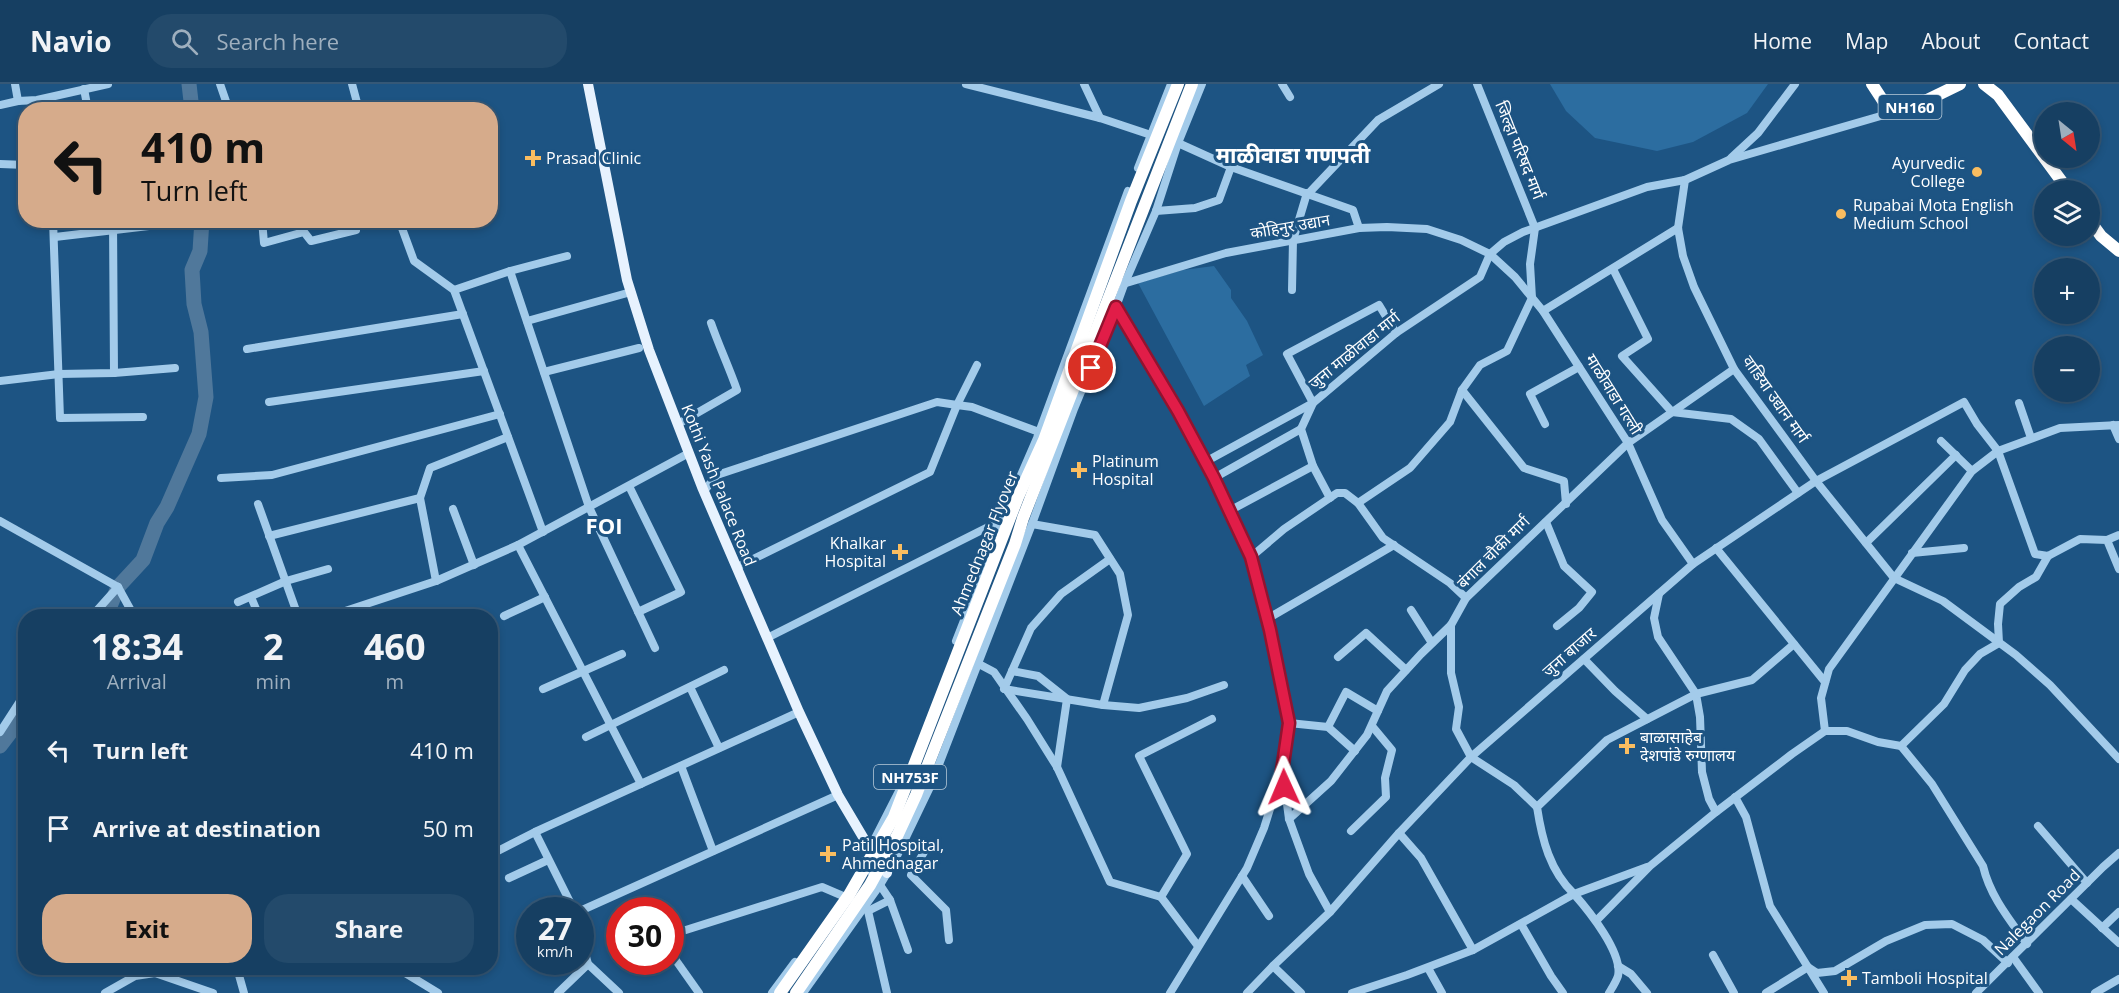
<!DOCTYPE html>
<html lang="en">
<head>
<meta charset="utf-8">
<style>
	:root { --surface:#163f62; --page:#234a6b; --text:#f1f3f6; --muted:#9eafbe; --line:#355877; --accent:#d6ab8b }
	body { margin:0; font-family:"Open Sans","Noto Sans Devanagari",sans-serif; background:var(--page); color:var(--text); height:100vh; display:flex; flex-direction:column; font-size:22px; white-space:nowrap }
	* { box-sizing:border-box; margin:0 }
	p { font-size:20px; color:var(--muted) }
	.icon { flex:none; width:33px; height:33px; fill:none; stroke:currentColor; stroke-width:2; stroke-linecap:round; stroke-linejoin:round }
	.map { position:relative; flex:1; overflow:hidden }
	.details { position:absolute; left:18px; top:525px; width:480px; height:366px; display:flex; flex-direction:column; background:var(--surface); border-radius:24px; box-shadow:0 3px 9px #0003,0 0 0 2px var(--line) }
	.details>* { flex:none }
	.guide { position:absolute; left:18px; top:18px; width:480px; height:126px; border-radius:24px; box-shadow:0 3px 9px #0003,0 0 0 2px var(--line); background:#d6ab8b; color:#111; overflow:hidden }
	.needle { width:39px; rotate:150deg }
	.controls { position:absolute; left:2034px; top:18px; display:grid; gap:12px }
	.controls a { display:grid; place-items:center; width:66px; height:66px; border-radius:50%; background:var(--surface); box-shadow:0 3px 9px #0003,0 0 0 2px var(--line); font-size:30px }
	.speed { position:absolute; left:516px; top:813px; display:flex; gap:12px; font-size:30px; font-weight:700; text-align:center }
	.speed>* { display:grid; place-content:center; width:78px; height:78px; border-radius:50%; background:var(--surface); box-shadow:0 3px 9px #0003,0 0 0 2px var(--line); line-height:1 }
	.speed small { font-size:15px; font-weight:400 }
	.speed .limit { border:9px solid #d22; background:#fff; color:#111 }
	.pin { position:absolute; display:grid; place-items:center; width:51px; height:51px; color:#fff; margin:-26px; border:3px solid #fff; border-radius:50%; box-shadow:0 2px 6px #0007 }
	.me { position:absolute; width:66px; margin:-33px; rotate:359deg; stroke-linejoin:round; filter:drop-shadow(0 0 4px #0008) }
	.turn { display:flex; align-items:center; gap:21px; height:126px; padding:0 24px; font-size:27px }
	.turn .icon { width:78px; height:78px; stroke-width:2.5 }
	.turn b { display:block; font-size:42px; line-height:51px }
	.eta { display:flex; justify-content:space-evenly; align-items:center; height:102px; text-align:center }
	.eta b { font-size:36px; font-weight:700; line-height:42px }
	.primary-button { display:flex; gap:12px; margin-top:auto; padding:12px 24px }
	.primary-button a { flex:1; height:69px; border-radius:24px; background:var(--accent); color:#111; font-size:24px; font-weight:700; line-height:69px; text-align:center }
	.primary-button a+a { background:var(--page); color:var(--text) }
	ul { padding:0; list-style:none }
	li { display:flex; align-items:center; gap:18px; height:78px; padding:0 24px }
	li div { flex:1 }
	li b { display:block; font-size:22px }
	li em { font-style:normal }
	header { display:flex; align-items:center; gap:36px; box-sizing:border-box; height:84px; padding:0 30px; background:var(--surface); border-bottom:2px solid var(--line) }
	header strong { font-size:28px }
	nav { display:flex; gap:33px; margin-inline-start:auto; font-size:21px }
	.search { width:420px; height:54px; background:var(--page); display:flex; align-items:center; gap:15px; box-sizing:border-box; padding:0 21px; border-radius:24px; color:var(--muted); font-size:22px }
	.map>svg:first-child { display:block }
</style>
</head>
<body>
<header>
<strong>Navio</strong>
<div class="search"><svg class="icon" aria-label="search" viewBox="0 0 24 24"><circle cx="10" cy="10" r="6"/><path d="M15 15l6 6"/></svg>Search here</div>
<nav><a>Home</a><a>Map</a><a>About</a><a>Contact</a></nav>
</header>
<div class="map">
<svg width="2119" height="909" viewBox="0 0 2119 909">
	<rect width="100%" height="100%" fill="#1d5483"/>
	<g fill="#2c6da0">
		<path d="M1550,0H1768L1747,29L1693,58L1657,67L1595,54L1566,27Z"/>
		<path d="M1214,182L1231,206V214L1247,237L1263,271L1246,281L1250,292L1204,322L1138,199L1183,186Z"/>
	</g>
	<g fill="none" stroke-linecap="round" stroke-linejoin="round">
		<g stroke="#50789b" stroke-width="15">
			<path d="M189,0L192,26"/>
			<path d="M106,532L118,503L143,476L157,439L167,423L199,350L206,313L201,248L194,220L192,186L200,167L202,136"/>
			<path d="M0,662L26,628"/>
		</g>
		<g stroke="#a3cbea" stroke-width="8">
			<path d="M15,0L18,17"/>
			<path d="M220,0L229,26"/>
			<path d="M352,0L359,26"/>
			<path d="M966,0L1100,34L1151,51"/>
			<path d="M1084,0L1100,34"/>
			<path d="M1282,0L1290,13"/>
			<path d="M84,5L88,26"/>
			<path d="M0,21L18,17L37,16L108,0"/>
			<path d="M141,26L148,24"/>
			<path d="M1178,59L1231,83L1353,126L1359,144"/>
			<path d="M1731,74L1758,49L1795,0"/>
			<path d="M0,80L26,81"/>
			<path d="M1138,84L1171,0"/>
			<path d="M1685,96L1678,144L1683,172L1694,203L1734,285L1816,397L1894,494L1943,517L2016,571L2050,601L2119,675"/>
			<path d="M1308,110L1378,36L1439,0"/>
			<path d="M1156,127L1195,124L1219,116L1231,83"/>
			<path d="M53,136L60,334L143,333"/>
			<path d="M113,136L114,289"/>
			<path d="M262,136L264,159L304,148L311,157L356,146"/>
			<path d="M399,136L414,177L454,206L543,448"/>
			<path d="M55,153L200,136"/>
			<path d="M1613,185L1648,255L1622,272L1672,328L1731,335L1759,355L1798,409"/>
			<path d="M510,187L589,423L655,564"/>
			<path d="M1123,200L1226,169L1359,144L1387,143L1427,145L1461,156L1490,170L1515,193L1543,227L1628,359L1662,436L1693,480"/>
			<path d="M454,206L510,187L567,172"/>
			<path d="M1292,206L1293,156L1307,109"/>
			<path d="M1114,222L1178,326L1231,426L1251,473L1270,546L1289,639L1282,687L1264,744L1247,784L1170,909"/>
			<path d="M1543,227L1678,144"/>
			<path d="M527,237L631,208"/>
			<path d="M247,265L463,230"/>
			<path d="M977,281L957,321L972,323L1039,348"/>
			<path d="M544,288L639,264"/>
			<path d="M0,297L59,290L114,289L175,284"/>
			<path d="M1462,306L1524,384L1564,397L1566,420"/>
			<path d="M269,318L484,287"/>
			<path d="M2019,319L2031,354"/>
			<path d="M678,340L737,306C729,283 719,262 711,239"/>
			<path d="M1545,340L1530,310L1579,283"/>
			<path d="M2113,341L2119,355"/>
			<path d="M1941,357L1972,387"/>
			<path d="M1205,378L1313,319L1287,270L1379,221L1396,249"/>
			<path d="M221,394L272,391L500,330"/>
			<path d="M1214,394L1301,345"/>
			<path d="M1018,398L1037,354L1128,107"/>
			<path d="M629,402L681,508L638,528"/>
			<path d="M704,407L717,391L937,318L957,321L930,388L737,483"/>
			<path d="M1330,414L1313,382L1301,345L1313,319L1396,249L1480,193L1490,170L1504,158L1523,148L1647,103L1685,96L1729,76L1891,29"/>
			<path d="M1358,419L1410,384L1450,338L1462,306L1480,281L1507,267L1532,214L1530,180L1535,144L1477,0"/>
			<path d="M258,420L298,532"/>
			<path d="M453,425L474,481"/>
			<path d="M1231,426L1313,382"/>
			<path d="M0,437L118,503"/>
			<path d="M1546,438L1564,482L1592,508L1579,524L1557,542"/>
			<path d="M1032,440L1095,451L1120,490L1128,531L1103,621"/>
			<path d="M269,452L420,414"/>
			<path d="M2107,456L2119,451"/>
			<path d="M1866,459L1956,371"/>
			<path d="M518,461L641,700"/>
			<path d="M1716,464L1825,598"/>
			<path d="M1912,469L1964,464"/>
			<path d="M1251,473L1284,445L1337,409H1345L1358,419L1383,454L1450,499L1466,514"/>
			<path d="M1110,475L1061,510L1031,544L1004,605L1103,621L1139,624L1187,614L1224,601"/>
			<path d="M436,497L420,414L430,384L508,353"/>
			<path d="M118,503L134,532"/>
			<path d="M1659,510L1654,534L1658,553L1696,610L1700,633L1702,688L1709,715L1716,728"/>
			<path d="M251,513L259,532"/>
			<path d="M238,518L286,497L328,485"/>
			<path d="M1411,526L1432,559"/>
			<path d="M92,532L118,503"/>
			<path d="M330,532L436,497L518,461L689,369"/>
			<path d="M504,532L545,513"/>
			<path d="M1267,535L1394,461"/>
			<path d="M1451,541V589L1459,623L1456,645L1471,673L1514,701L1537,723"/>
			<path d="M767,554L1002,436"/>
			<path d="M956,557L1008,424"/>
			<path d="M1999,559L1998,540L2000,520L2019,503L2036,493L2048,472"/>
			<path d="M1338,573L1366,549L1406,586"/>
			<path d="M1584,575L1615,607L1647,635"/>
			<path d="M977,579L994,588L1027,635L1057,683L1110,798L1161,813"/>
			<path d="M1012,587L1038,592L1067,615L1057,683"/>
			<path d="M690,603L719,664"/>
			<path d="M543,605L622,570"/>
			<path d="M1289,639L1328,643L1355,667"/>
			<path d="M1328,643L1346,608L1378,627"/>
			<path d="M1825,647L1821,614L1829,585L1972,387L1998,367L2060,344L2119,341"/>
			<path d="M0,648L26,608"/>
			<path d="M586,653L724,586"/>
			<path d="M1901,662L1932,700L1983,782C1990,812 2009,835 2027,860"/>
			<path d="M681,682L713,767"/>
			<path d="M1283,691L1289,735L1309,790L1330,828"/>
			<path d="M1735,713L1746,733L1770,822L1824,909"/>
			<path d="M1289,735L1331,697L1367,651L1387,607L1421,570L1451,541L1466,514L1628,359L1734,285"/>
			<path d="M2038,742L2087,799"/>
			<path d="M1351,747L1386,713L1385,694L1392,666L1372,642"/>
			<path d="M535,748L574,826"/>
			<path d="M1399,749L1421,774L1473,866"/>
			<path d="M904,757L924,768L911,791L946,826L949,856"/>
			<path d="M872,760L899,707"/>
			<path d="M490,771L535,748L799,628"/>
			<path d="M864,777L890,816"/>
			<path d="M1647,783L1574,810C1550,787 1542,756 1537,723L1607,656L1696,610L1752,596L1794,560"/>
			<path d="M1242,792L1269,832"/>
			<path d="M509,794L548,776"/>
			<path d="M2071,815L2119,859"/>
			<path d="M861,822L868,827L887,909"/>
			<path d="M580,827L838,711"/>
			<path d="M868,827L890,816L908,866"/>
			<path d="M1597,836L1650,782L1716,728L1792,670L1825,647H1847L1878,658L1901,662L1944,620L1965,586L1980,570L1999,559"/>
			<path d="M1521,840L1551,892L1563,909"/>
			<path d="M2102,844L2119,828"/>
			<path d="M580,850L588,880L619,909"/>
			<path d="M670,851L822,803L850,815"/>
			<path d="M1198,862L1161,813L1187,770L1139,672L1212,635"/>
			<path d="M670,868L699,909"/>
			<path d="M1713,871L1734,909"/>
			<path d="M2013,873L2039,909"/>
			<path d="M1273,882L1301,909"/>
			<path d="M1618,882L1631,890L1647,909"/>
			<path d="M237,884L244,909"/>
			<path d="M397,884L438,909"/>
			<path d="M1428,884L1442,909"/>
			<path d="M105,909L135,892L155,889L213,909"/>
			<path d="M558,909L588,880"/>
			<path d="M772,909L795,878"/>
			<path d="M803,909L880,801L895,776L931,701L1032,440L1074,325L1116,223L1124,201L1156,127L1178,59L1202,0"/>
			<path d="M1247,909L1273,882L1330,828L1399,749L1471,673L1693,480L1816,397L1964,318L1977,340L1998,367L2035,470L2048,472L2080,455L2107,456L2119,485"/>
			<path d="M1352,909L1407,891L1473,866L1574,810C1589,827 1623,869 1618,892C1616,898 1612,904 1609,909"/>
			<path d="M1766,909L1808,883L1817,889L1835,887L1886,857L1925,841L1952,840L1983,856L2008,879"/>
			<path d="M1976,909L2103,783L2119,769"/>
			<path d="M2095,909L2119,895"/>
		</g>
		<path stroke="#e7f2fe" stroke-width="10" d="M588,0L627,196L649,266L702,403L799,628L838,711L870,765L887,789"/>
		<g stroke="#fff" stroke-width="12">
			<path d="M1872,0L1891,29L1919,20L1960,0"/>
			<path d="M1984,0L1998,11L2068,106"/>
			<path d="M2090,137L2101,152L2119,167"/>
		</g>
		<g stroke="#fff" stroke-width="12">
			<path d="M780,909L849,811L894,733L1018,413L1044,356L1131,117L1178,0"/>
			<path d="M796,909L870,801L898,750L916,711L1015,460L1023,434L1192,0"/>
		</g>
	</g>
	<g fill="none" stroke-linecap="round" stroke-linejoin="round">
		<defs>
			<path id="route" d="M1091,284L1116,223L1178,327L1214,394L1251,473L1270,546L1289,639L1282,687L1284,703"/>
		</defs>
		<use href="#route" stroke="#92132f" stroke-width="15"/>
		<use href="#route" stroke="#e11d48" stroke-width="10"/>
	</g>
	<g fill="#fabd60" stroke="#1d5483" stroke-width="2">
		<path d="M530 65h6v6h6v6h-6v6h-6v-6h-6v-6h6z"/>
		<circle cx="1977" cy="88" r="6"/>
		<circle cx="1841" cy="130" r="6"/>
		<path d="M1076 377h6v6h6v6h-6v6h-6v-6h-6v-6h6z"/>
		<path d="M897 459h6v6h6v6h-6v6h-6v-6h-6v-6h6z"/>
		<path d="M1624 653h6v6h6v6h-6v6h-6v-6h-6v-6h6z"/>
		<path d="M825 761h6v6h6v6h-6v6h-6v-6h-6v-6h6z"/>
		<path d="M1846 885h6v6h6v6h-6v6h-6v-6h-6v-6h6z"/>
	</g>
	<g text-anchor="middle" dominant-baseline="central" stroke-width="6" stroke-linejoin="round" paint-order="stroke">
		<g fill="#1d5483" stroke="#bbccda" stroke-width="1.5">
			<rect x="1878.5" y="11" width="63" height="24" rx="4.5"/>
			<rect x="874" y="681" width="72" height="24" rx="4.5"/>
		</g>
		<g font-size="15" font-weight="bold" fill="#fff">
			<text x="1910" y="23">NH160</text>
			<text x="910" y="693">NH753F</text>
		</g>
		<g font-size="16" fill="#fff" stroke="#1d5483">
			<text transform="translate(1520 66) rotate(68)">जिल्हा परिषद मार्ग</text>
			<text transform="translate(1290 142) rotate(-10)">कोहिनुर उद्यान</text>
			<text transform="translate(1354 266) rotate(-39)">जुना माळीवाडा मार्ग</text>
			<text transform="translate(1614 310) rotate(58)">माळीवाडा गल्ली</text>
			<text transform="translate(1776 315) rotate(55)">वाडिया उद्यान मार्ग</text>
			<text transform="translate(719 401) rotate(68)">Kothi Yash Palace Road</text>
			<text transform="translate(984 459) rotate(-68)">Ahmednagar Flyover</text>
			<text transform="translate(1493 468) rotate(-45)">बंगाल चौकी मार्ग</text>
			<text transform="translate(1569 568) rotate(-41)">जुना बाजार</text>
			<text transform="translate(2037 828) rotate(-45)">Nalegaon Road</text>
		</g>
		<g font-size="16" fill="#fff" stroke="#1d5483" text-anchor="start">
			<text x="546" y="74">Prasad Clinic</text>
			<text x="1965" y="79" text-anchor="end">Ayurvedic<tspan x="1965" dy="18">College</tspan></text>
			<text x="1853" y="121">Rupabai Mota English<tspan x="1853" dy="18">Medium School</tspan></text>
			<text x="1092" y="377">Platinum<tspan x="1092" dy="18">Hospital</tspan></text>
			<text x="886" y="459" text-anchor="end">Khalkar<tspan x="886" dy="18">Hospital</tspan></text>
			<text x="1640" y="653">बाळासाहेब<tspan x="1640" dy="18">देशपांडे रुग्णालय</tspan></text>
			<text x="842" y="761">Patil Hospital,<tspan x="842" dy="18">Ahmednagar</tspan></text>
			<text x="1862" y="894">Tamboli Hospital</text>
		</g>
		<g font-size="22" font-weight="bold" fill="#fff" stroke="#1d5483">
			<text x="1293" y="70">माळीवाडा गणपती</text>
			<text x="604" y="441">FOI</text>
		</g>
	</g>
</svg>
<div class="controls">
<a><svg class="needle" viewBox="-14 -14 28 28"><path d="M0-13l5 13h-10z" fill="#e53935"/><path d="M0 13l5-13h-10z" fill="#9eafbe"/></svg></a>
<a><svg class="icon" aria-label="layers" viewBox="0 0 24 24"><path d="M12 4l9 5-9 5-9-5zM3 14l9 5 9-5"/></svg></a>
<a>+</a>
<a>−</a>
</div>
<div class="speed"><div>27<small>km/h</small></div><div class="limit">30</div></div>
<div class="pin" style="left:1091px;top:284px;background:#d93025"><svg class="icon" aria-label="arrive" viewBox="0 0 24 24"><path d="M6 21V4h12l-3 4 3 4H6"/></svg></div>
<svg class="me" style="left:1284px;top:703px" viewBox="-20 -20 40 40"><path d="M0-17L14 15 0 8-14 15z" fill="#e11d48" stroke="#fff" stroke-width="4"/></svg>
<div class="guide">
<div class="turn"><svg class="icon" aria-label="left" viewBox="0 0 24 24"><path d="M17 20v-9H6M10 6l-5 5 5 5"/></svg><div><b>410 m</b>Turn left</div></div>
</div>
<section class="details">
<div class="eta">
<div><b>18:34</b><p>Arrival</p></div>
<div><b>2</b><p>min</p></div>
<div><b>460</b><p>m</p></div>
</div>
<ul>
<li><svg class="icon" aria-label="left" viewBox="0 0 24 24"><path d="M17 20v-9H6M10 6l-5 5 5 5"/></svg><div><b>Turn left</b></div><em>410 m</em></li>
<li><svg class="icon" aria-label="arrive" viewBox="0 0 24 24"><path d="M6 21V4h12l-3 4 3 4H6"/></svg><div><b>Arrive at destination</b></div><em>50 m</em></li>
</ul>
<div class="primary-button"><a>Exit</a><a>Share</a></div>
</section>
</div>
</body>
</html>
